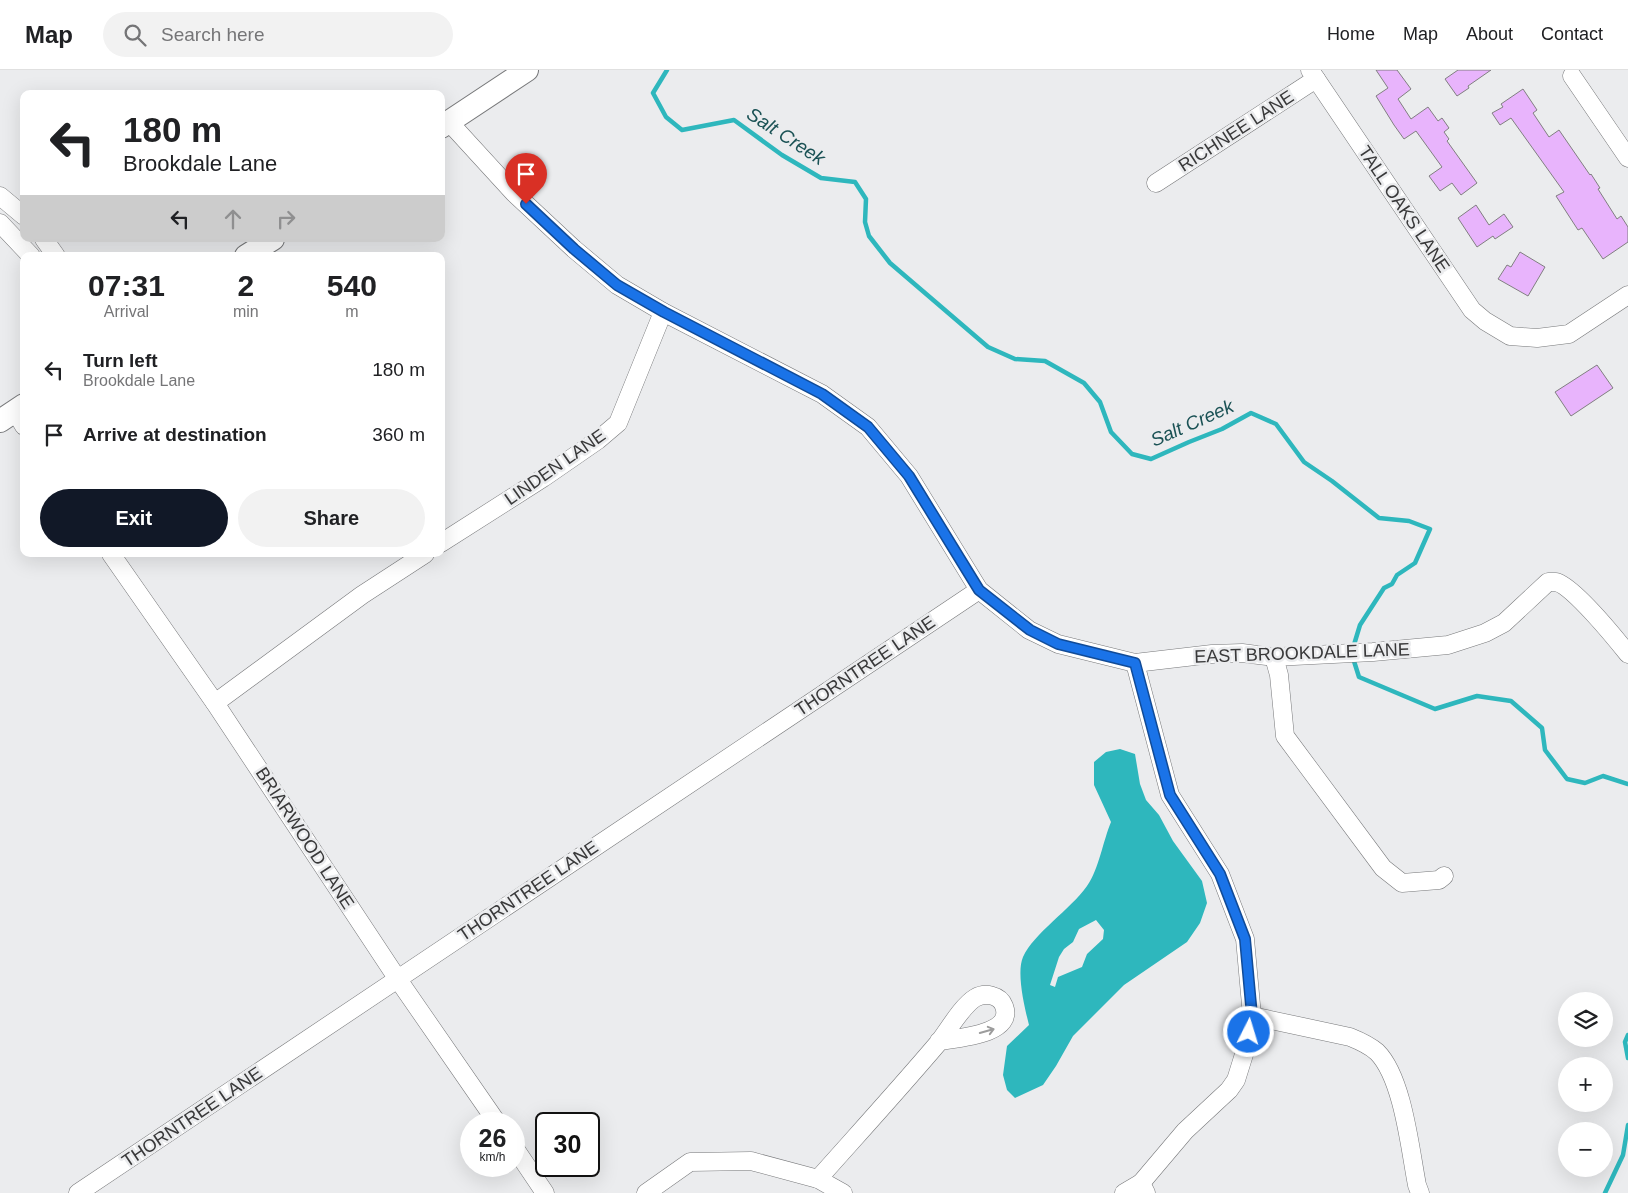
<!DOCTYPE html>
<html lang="en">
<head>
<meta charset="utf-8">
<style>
	:root { --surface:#fff; --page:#f2f2f2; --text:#202124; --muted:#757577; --line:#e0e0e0; --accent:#111827 }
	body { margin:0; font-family:Helvetica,sans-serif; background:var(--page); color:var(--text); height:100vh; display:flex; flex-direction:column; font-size:19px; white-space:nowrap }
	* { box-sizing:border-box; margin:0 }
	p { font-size:16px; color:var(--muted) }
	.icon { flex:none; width:28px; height:28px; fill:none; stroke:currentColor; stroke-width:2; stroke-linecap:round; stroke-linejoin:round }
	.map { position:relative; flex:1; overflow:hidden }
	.side { position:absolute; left:20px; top:182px; width:425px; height:305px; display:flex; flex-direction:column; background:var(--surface); border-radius:10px; box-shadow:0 5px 20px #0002 }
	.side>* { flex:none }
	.hud { position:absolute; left:20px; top:20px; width:425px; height:152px; border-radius:10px; box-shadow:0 5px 20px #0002; background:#fff; color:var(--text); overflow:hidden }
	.fabs { position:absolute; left:1558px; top:922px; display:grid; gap:10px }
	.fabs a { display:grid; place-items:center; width:55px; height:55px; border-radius:50%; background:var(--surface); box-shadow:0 5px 20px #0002; font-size:25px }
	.speed { position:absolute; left:460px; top:1042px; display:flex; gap:10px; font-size:25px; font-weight:700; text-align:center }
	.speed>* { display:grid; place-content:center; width:65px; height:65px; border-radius:50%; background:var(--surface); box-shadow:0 5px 20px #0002; line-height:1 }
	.speed small { font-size:12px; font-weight:400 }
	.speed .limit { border:2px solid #111; border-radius:8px; background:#fff; color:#111 }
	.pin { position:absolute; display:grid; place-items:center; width:42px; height:42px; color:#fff; margin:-51px -21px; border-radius:50% 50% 50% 0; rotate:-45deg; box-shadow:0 0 5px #0007 }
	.pin .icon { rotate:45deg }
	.me { position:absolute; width:55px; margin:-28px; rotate:5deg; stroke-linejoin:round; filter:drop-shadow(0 0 4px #0008) }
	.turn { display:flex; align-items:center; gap:18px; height:105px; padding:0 20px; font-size:22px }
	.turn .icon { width:65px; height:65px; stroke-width:2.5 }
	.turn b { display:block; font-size:35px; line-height:42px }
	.lanes { display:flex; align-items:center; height:48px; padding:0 20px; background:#0003; justify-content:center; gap:25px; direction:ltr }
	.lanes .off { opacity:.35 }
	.eta { display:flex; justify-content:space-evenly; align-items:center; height:85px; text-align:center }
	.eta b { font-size:30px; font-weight:600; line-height:35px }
	.action { display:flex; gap:10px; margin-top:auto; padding:10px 20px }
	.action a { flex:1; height:58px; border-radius:30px; background:var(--accent); color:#fff; font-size:20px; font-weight:600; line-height:58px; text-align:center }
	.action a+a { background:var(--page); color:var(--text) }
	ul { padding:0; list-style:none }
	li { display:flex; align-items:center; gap:15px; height:65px; padding:0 20px }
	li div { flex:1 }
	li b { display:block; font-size:19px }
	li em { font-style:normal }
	header { display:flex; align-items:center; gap:30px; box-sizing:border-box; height:70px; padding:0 25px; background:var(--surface); border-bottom:1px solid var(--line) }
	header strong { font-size:24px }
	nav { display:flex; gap:28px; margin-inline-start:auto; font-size:18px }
	.search { width:350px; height:45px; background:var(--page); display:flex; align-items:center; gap:12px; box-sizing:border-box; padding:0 18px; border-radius:28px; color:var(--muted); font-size:19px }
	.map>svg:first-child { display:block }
</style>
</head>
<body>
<header>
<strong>Map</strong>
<div class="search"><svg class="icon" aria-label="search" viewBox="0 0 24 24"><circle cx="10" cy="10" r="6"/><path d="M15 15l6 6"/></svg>Search here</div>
<nav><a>Home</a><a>Map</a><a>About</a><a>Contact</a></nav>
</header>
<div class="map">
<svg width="1628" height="1123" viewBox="0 0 1628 1123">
	<rect width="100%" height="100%" fill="#ebecee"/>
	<path fill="#2eb7bd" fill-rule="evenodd" d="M1120,679L1135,684L1140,714L1146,730L1159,745L1173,771L1202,811L1207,833L1200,853L1187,872L1124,915L1073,966L1056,996L1043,1015L1015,1028L1007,1020L1003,1005L1007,976L1029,955C1025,939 1016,903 1023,887C1034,863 1070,840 1087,816C1099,799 1103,771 1111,752L1094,715V692L1106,682ZM1096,850L1104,860L1103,869L1087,884L1082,897L1058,907L1055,917L1050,915L1059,887L1064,879L1073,872L1079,859Z"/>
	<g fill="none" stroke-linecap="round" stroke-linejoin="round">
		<g stroke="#2eb7bd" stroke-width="4.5">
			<path d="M667,0L653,23L666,47L682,60L734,50L782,85L821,108L855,112L866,129L865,152L869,166L890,193L988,277L1015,289L1045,291L1084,313L1100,332L1111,362L1132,384L1151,389L1189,372L1222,359L1251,343L1276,354L1304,392L1332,411L1379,448L1409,451L1430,459L1415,493L1397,505L1392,514L1384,518L1360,555L1353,578"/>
			<path d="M1353,588L1359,607L1435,639L1477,626L1511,631L1542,658L1545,680L1567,709L1585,713L1603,706L1628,714"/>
			<path d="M1628,965L1625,972L1628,988"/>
			<path d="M1605,1123L1623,1085L1628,1055"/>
		</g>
	</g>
	<g fill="#e8b4fc" stroke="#817f81">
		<path d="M1376,0H1397L1411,19L1398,29L1411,49L1428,37L1438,51L1442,48L1449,58L1444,62L1449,69L1447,71L1477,113L1461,125L1452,113L1440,121L1429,106L1442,97L1416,61L1404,69L1394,55L1376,26L1388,18Z"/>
		<path d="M1458,0H1491L1468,16L1469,18L1457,26L1445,9Z"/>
		<path d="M1523,19L1537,40L1533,43L1549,67L1559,60L1590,105L1591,104L1600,118L1598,119L1617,149L1621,146L1628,157V172L1603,189L1582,158L1578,160L1556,126L1564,122L1511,48L1500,55L1492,43L1503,37L1501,34Z"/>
		<path d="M1476,135L1489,155L1504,144L1513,157L1495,169L1493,166L1477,177L1458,148Z"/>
		<path d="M1520,182L1545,197L1528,226L1498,209L1507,195L1511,197Z"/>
		<path d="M1597,295L1613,318L1571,346L1555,322Z"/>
	</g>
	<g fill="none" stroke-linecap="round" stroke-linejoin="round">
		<defs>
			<g id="minor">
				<path d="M1310,0L1472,240L1485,251L1510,266L1537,268L1569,264L1628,225"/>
				<path d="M1572,6L1628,88"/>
				<path d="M449,52L514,123L574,179L617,215L663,242L822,324L868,357L909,406L979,520L1029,560L1058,574L1135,593L1212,584L1242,583L1274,587L1373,582L1448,575L1485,563L1504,553L1548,512C1550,512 1553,512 1556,512C1573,516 1616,569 1628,584"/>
				<path d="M1156,113L1316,9"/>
				<path d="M0,126L24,146"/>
				<path d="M0,153L31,186"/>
				<path d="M44,169L56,186"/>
				<path d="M15,341L24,356"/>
				<path d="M441,473L543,408L598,370L618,353L663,242"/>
				<path d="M111,484L215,633L397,908L498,1054"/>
				<path d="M1274,587L1279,605L1285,666L1383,798L1402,813L1439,810L1444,806"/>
				<path d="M1135,593L1170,725L1220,804L1245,869L1252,946L1246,978L1236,1010L1229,1020L1185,1061L1141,1113"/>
				<path d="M215,633L362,525L425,484"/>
				<path d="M1252,946L1350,967C1360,971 1369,975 1377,982C1403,1008 1410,1079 1417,1115L1420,1123"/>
				<path d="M514,1077L545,1123"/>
				<path d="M818,1109C858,1064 900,1018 939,972C949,959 962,936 975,928C985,922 1000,925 1004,936C1015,965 956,968 939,971"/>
				<path d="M78,1123L979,520"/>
				<path d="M646,1123L690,1092L751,1091L818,1109L843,1123"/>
				<path d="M1124,1123L1141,1113L1146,1123"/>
			</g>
			<g id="major">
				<path d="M441,57L527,0"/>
				<path d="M246,186L273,169"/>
				<path d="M0,351L24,335"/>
			</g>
		</defs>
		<use href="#minor" stroke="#77787a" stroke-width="19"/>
		<use href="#major" stroke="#77787a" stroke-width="24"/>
		<use href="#minor" stroke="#fff" stroke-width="18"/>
		<use href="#major" stroke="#fff" stroke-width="22"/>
	</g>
	<defs><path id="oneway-shaft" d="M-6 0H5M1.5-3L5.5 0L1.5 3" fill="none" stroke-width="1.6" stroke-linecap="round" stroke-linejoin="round" transform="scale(1.25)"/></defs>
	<use stroke="#9c9c9c" href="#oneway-shaft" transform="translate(987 961) rotate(-16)"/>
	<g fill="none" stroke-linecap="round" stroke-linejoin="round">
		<defs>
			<path id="route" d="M526,134L574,179L617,215L664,242L822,324L868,357L909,406L979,520L1030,560L1058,574L1135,593L1170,725L1220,804L1245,869L1252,946L1249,962"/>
		</defs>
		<use href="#route" stroke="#114b97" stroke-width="12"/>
		<use href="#route" stroke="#1a73e8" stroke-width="9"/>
	</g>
	<g text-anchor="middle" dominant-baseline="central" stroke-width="5" stroke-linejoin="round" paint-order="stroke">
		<g font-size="18" fill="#39393a" stroke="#ebecee">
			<text transform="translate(1236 61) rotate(-33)">RICHNEE LANE</text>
			<text transform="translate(1404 139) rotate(56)">TALL OAKS LANE</text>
			<text transform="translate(555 397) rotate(-35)">LINDEN LANE</text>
			<text transform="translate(1302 583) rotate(-2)">EAST BROOKDALE LANE</text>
			<text transform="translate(865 596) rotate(-34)">THORNTREE LANE</text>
			<text transform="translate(305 768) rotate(57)">BRIARWOOD LANE</text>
			<text transform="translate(528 821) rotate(-34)">THORNTREE LANE</text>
			<text transform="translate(192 1047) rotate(-34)">THORNTREE LANE</text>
		</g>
		<g font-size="19" font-style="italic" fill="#1b5255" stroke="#ebecee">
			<text transform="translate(786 66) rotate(33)">Salt Creek</text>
			<text transform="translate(1192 353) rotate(-24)">Salt Creek</text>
		</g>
	</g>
</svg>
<div class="fabs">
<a><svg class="icon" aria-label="layers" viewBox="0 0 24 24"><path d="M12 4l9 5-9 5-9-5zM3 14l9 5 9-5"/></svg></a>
<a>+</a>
<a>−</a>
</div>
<div class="speed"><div>26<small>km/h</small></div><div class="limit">30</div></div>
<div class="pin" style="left:526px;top:134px;background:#d93025"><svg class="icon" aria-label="arrive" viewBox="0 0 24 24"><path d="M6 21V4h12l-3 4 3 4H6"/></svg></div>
<svg class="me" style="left:1249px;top:962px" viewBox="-20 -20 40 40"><circle r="17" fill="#1a73e8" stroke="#fff" stroke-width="3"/><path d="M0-11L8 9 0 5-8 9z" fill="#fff"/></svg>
<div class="hud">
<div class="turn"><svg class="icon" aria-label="left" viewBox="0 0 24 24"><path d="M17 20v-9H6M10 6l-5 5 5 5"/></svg><div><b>180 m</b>Brookdale Lane</div></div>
<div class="lanes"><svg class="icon" aria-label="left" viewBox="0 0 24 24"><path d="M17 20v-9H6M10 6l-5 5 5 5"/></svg><svg class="icon off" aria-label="ahead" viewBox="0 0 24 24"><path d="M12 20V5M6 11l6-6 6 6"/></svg><svg class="icon off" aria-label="right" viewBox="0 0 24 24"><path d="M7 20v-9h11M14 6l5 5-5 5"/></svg></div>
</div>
<section class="side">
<div class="eta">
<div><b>07:31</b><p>Arrival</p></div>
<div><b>2</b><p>min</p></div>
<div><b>540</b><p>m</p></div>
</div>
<ul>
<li><svg class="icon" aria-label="left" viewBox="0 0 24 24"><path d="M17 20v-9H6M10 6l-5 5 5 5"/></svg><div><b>Turn left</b><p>Brookdale Lane</p></div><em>180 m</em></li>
<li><svg class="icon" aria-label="arrive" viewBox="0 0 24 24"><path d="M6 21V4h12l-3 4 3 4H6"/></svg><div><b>Arrive at destination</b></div><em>360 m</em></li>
</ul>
<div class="action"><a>Exit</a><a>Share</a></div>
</section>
</div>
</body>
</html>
